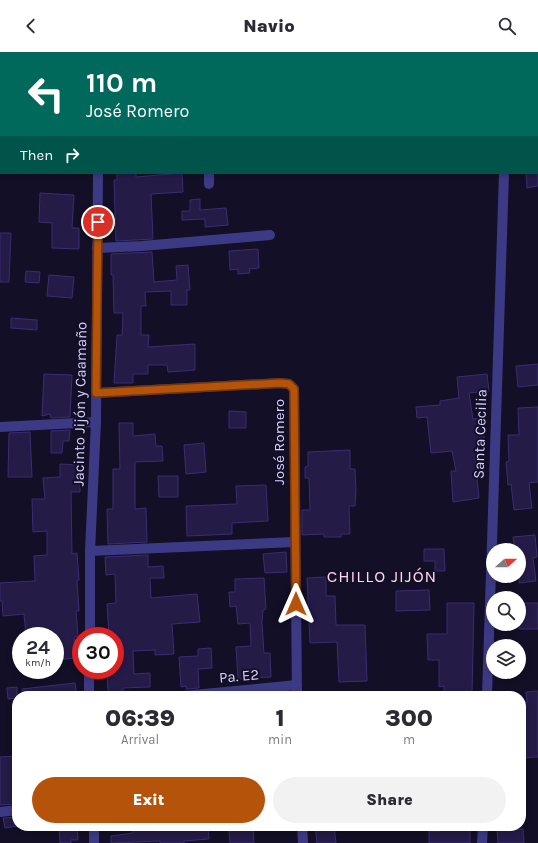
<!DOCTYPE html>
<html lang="en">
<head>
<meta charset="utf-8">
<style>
	:root { --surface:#fff; --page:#f2f2f3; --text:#2b2b33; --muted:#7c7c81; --accent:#b45309 }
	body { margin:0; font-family:Karla,sans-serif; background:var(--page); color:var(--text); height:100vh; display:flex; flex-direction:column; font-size:15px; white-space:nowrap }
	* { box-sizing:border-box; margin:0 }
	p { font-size:13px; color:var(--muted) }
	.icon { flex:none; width:22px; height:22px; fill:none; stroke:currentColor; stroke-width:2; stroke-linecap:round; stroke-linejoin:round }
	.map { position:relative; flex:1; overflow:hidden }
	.panel { position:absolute; left:12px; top:639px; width:514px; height:140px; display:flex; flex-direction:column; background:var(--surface); border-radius:16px; box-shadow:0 2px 6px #0003 }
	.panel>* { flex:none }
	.banner { position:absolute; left:0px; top:0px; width:538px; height:122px; box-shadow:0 2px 6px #0003; background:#00695c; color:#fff; overflow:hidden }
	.needle { width:26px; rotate:69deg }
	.controls { position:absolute; left:486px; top:491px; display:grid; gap:8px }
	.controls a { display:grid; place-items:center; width:40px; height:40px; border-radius:50%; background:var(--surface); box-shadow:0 2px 6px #0003; font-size:20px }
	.speed { position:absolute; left:12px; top:575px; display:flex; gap:8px; font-size:20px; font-weight:700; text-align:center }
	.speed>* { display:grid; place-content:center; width:52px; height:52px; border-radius:50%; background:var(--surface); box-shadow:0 2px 6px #0003; line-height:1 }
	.speed small { font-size:10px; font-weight:400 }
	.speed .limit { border:6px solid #d22; background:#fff; color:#111 }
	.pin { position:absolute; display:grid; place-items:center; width:34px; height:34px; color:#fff; margin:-17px; border:2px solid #fff; border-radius:50%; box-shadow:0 1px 4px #0007 }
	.me { position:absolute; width:44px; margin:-22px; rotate:0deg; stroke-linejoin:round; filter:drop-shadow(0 0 3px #0008) }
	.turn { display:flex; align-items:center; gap:14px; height:84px; padding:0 20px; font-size:18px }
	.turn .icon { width:52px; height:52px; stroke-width:2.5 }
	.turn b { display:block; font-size:28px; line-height:34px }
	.then { display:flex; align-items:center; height:38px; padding:0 20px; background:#0003; gap:8px; font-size:15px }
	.eta { display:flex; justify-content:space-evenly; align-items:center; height:68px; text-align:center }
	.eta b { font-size:24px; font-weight:800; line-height:28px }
	.cta { display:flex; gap:8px; margin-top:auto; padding:8px 20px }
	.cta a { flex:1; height:46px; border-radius:24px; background:var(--accent); color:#fff; font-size:16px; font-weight:800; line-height:46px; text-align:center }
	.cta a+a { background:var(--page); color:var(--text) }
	header { display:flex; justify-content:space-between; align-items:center; height:52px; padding:0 20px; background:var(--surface); font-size:18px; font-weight:800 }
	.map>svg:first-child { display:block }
</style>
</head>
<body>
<header><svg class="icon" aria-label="back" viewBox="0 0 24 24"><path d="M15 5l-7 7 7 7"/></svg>Navio<svg class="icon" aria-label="search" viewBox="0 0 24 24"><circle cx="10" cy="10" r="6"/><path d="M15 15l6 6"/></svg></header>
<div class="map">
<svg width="538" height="791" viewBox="0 0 538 791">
	<rect width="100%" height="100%" fill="#130f26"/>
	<g fill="#241b47" stroke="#3b2d73">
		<path d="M117,121H136V125L182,121L183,140L151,142L153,187L116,189L114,128H117Z"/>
		<path d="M526,121H538V134L527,136Z"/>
		<path d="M40,141L74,143L72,176H79V197L52,196V171L39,170Z"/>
		<path d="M200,147V158L226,156L228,173L205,175V167L182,168V159H190V148Z"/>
		<path d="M0,181H11L9,230H0Z"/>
		<path d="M258,197L259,216L249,217L250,221L238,222V217L230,218L229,199Z"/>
		<path d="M152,200L154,230L177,228L176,214L188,213L190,238H187V253H171V239L145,240L146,254H141V283H149L148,295L195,292V318L168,320L167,313H148V322H133V331H114L117,283H122L123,261H114L113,223H111V202Z"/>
		<path d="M26,219L40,220L39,231L25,230Z"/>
		<path d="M49,223L74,225L72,246L47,244Z"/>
		<path d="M11,266L37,268V278L11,276Z"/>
		<path d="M538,312V333L518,335L516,314Z"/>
		<path d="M44,322L72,323L70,365L51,366L50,362L42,364Z"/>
		<path d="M487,322L489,339L469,341L473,367L482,366L484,387L483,404L475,406L479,446L453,450L451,419H456L452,399L431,401L427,365L417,366L416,355L440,353V349L459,346L457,325Z"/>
		<path d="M538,355V430L529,431L532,456L514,458L511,432L508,433L506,410L509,409L508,383H519L518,356Z"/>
		<path d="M229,359L246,360V376H229Z"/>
		<path d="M119,371H133V384L155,382L156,394H162L163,409L135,410V457L146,456L147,490L108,492L107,457H113V417H120Z"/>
		<path d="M70,378L69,389H63L62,401H51V379Z"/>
		<path d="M30,380L32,425H8L9,381Z"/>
		<path d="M204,391L206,420L186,422L184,393Z"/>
		<path d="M350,398V417H355L356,439L355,454H349L350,482H341V485H324V482L302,483V458H310L309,426H305V415L308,414V400Z"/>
		<path d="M60,412L79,413L78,426H80V440H71L72,502L77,501L79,528L77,529L79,559H76L78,584L74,585L76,606L55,608V584H26L24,562L3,564L2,549H0V531L35,529L34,504L47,503V479L33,480L32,447H45L43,426L60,425Z"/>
		<path d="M158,424H178V445H159Z"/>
		<path d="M266,433L268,469L232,471V482L187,484L186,454L237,452L236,434Z"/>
		<path d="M535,483L537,505L533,506L536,529L519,531V498H515L513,485Z"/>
		<path d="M424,497H444L445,519H435V509H424Z"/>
		<path d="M286,500L287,520L265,521L263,502Z"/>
		<path d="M148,503V515L163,514L164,526H150L151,546L197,542L200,570L172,572L174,602L155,603V598L133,599L134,622L150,621V635L123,636V640H108L107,618H115V584H109L107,552L116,551L115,522L106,523L105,505Z"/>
		<path d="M326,525V544H335L336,573H365L367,629L339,630L337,590L310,591L307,526Z"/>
		<path d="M264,526L266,557L263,558L262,571L264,601H270L271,625L238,627L236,595L251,594L250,571L238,572L236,554L230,555L229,540H235V527Z"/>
		<path d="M429,538L430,558L396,559V539Z"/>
		<path d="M447,551H474L472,642L444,641V634L439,635V608H428L427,582H447Z"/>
		<rect x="519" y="551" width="19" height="26"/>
		<path d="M211,596L212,616L198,617L199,636L186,637V634L181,635L179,605L198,604V597Z"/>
		<path d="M75,631L77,644H23L22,637Z"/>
		<path d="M17,635V646L8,647L7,636Z"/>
		<path d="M538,639V705L521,706V651L527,650L526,640Z"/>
		<path d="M17,704V752L0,753V705Z"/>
		<path d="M17,765V774L5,776L3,766Z"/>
		<path d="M59,774H77L78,788H71V791H60Z"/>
		<path d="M132,774H158V779L208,775L209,787L184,789V791H160V789L111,791V784L133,781Z"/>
		<path d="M239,774H253L254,791H230L229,779L239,778Z"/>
		<path d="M315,774H334L336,791H317Z"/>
		<path d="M440,774H470V791H429V779H440Z"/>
		<path d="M497,774H510V778L523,777L524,791H498Z"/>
	</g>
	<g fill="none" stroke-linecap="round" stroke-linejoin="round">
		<g stroke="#3d3a85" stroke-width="10">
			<path d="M206,0V1"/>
			<path d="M250,0V1"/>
			<path d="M99,1V0"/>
			<path d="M370,1V0"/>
			<path d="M508,1V0"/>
			<path d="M209,121V132"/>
			<path d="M97,196L142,194L270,183"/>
			<path d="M96,341L280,331L289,332L294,337L297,644"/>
			<path d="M0,375L96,370"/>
			<path d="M90,499L295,490"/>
			<path d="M90,584V499L96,370L98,121"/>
			<path d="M89,644V618"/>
			<path d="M183,644L297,633"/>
			<path d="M487,644L504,121"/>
			<path d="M0,760L17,758"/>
			<path d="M94,774V791"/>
			<path d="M302,774L303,791"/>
			<path d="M482,791L483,774"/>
		</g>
	</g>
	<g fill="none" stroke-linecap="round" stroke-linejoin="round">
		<defs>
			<path id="route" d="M98,170L96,341L280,331L289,332L294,337L296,552"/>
		</defs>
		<use href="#route" stroke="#753606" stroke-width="10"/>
		<use href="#route" stroke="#b45309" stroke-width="7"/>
	</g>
	<g text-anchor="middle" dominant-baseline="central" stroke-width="4" stroke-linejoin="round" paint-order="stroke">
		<g font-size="15" fill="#d9d4ff" stroke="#130f26">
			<text transform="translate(80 352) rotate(-89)">Jacinto Jijón y Caamaño</text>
			<text transform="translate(480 382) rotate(-88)">Santa Cecilia</text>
			<text transform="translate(279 390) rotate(-90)">José Romero</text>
			<text transform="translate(239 624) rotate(-5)">Pa. E2</text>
		</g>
		<g font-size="17" letter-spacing="1" fill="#ffd6f0" stroke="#130f26">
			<text x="382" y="524">CHILLO JIJÓN</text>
		</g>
	</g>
</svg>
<div class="controls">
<a><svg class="needle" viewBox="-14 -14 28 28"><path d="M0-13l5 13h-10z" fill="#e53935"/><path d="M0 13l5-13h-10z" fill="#7c7c81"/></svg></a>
<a><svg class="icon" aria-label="search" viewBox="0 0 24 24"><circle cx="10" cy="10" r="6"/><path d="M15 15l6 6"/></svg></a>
<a><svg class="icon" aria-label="layers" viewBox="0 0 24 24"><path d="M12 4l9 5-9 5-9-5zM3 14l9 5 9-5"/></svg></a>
</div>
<div class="speed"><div>24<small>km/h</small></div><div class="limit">30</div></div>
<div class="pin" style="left:98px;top:170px;background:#d93025"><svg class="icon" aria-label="arrive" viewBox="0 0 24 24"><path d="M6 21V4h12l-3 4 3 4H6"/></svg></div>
<svg class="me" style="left:296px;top:552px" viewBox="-20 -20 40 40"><path d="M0-17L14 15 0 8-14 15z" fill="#b45309" stroke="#fff" stroke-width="4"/></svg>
<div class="banner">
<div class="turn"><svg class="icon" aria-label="left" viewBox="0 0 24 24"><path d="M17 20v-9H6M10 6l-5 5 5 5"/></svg><div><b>110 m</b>José Romero</div></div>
<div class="then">Then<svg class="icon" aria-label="right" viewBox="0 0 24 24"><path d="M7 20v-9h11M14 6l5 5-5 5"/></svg></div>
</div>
<section class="panel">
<div class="eta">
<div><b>06:39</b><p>Arrival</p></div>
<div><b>1</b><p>min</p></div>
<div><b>300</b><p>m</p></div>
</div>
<div class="cta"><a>Exit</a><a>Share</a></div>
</section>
</div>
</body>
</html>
